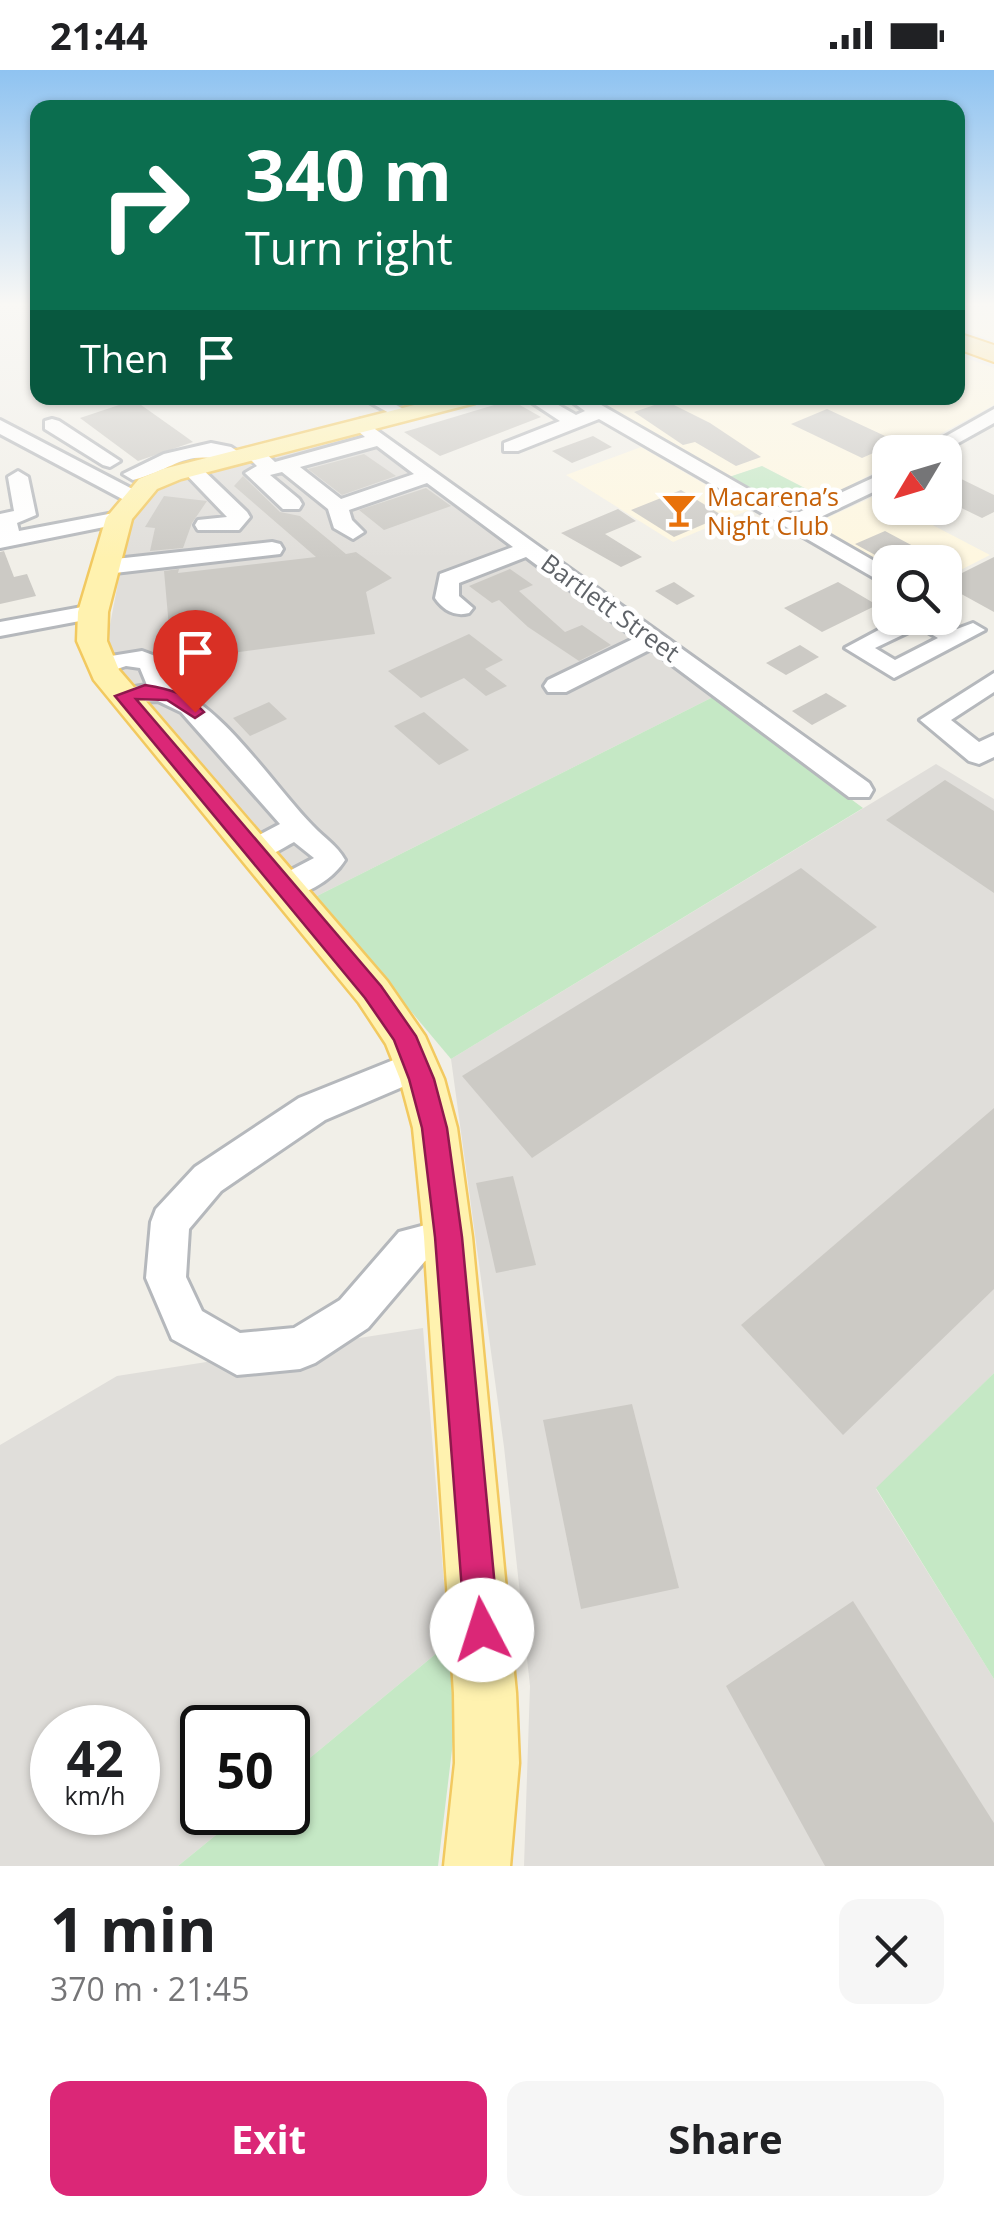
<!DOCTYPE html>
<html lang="en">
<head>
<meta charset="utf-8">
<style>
	:root { --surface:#fff; --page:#f6f6f6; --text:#202124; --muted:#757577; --accent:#db2777 }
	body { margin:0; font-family:"Open Sans",sans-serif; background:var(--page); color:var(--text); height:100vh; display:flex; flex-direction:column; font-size:38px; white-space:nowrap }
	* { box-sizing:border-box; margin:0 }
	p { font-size:32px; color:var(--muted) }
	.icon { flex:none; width:55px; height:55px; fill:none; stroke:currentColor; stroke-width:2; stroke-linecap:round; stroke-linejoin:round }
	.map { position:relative; height:1796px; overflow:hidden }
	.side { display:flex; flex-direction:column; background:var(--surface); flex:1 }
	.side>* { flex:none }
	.banner { position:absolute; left:30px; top:30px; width:935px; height:305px; border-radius:20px; box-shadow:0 2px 8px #0004; background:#0b6e4f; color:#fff; overflow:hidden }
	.needle { width:65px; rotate:232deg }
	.buttons { position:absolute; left:872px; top:365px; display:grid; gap:20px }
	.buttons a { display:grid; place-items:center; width:90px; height:90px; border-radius:20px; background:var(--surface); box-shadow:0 2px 8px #0004; font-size:50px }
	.speed { position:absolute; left:30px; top:1635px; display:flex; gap:20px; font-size:50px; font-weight:700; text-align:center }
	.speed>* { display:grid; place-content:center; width:130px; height:130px; border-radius:50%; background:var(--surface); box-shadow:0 2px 8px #0004; line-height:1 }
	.speed small { font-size:25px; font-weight:400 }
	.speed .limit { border:5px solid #111; border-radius:15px; background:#fff; color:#111 }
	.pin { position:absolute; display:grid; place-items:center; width:85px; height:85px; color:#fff; margin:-102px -42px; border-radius:50% 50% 50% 0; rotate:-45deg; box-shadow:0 0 10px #0007 }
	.pin .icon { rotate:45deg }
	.me { position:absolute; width:110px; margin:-55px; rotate:355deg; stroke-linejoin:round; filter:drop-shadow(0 0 8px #0008) }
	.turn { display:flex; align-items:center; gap:35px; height:210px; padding:0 50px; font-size:45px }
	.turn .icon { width:130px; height:130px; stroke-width:2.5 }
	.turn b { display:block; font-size:70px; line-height:85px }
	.then { display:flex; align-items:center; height:95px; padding:0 50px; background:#0003; gap:20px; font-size:38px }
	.round { display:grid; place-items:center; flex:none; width:105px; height:105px; border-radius:20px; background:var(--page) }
	.head { display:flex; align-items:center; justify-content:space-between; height:170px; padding:0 50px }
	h1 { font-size:60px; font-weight:700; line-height:75px }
	.primary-button { display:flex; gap:20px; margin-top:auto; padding:20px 50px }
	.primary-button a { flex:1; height:115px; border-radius:20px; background:var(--accent); color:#fff; font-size:40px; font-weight:700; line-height:115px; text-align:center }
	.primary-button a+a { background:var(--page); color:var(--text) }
	.status { display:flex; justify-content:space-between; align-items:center; height:70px; padding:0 50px; background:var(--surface); direction:ltr }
	.status svg { height:28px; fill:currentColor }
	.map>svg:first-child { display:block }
</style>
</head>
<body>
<div class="status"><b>21:44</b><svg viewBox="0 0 49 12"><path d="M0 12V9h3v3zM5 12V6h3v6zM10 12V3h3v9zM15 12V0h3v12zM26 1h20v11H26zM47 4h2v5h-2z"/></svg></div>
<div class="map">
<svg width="994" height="1796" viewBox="0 0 994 1796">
	<rect width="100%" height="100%" fill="#f1efe8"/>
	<g fill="#fef7e0">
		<path d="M958,237H994V271L958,258Z"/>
		<path d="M958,285L994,298V335L907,382H890V394L826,429L762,396L729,407L590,328H958Z"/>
		<path d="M641,377L749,440L673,472L566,405Z"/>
		<path d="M877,425L890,432V438H900L990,485L945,508V492H890V501L816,458V453Z"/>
	</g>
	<g fill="#e0deda" fill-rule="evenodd">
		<path d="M349,363L361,366L713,627L315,827L126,607L110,579L109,560L130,450L140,432L177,410Z"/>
		<path d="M936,694L994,729V1303L876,1419L994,1609V1796H524L530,1616L504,1377L451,989Z"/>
		<path d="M423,1258L449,1573L288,1706V1658H202V1742L243,1743L178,1796H0V1375L117,1306ZM52,1658H138V1742H52Z"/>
	</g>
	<g fill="#c5e8c5">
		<path d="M762,396L826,429C780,449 769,430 729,407Z"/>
		<path d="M713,627L863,738L451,989L315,827Z"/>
		<path d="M994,1303V1609L876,1418Z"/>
		<path d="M449,1573L455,1655L438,1796H178L243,1743L288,1742V1706Z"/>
	</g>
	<g fill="#cccac5">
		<path d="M134,330L182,364L193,372L138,391L80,348Z"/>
		<path d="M511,330L541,347L440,386L404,362Z"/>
		<path d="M666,331L710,353L761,387L736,396L695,372L683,375L634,342Z"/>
		<path d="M827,339L898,372L862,388L791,354Z"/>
		<path d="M593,366L612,377L572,393L552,381Z"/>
		<path d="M364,384L396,406L342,425L308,399Z"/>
		<path d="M945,401L994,425V442L982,448L945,430Z"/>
		<path d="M243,406L280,442L300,446L346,484L356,482L392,508L366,522L375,564L172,591L164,501L179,499L178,503L316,487L234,416Z"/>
		<path d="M426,418L451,436L384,460L359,440Z"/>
		<path d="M681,420L723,446L674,467L631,440Z"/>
		<path d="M164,426L207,431L192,453L183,478L150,481L155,458L145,457Z"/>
		<path d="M618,439L636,451L605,464L642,487L621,497L561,463Z"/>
		<path d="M885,461L943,492H888L855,474Z"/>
		<path d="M4,481L14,507L27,504L36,526L0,534V482Z"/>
		<path d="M994,487V542L945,515V494L962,503Z"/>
		<path d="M510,499L533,515L519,521L565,562L582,555L611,575L579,591L528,557L499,530L492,533L469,516Z"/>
		<path d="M674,512L695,526L677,535L655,521Z"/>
		<path d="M838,512L877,535L822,562L784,538Z"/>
		<path d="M469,564L503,590L485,599L507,616L486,626L464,608L421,628L388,601Z"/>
		<path d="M800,575L819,587L786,605L766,593Z"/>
		<path d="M826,623L847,636L812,655L792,641Z"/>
		<path d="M269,632L287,649L250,666L233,648Z"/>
		<path d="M424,642L469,680L439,695L394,656Z"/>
		<path d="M945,710L994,741V823L886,750Z"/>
		<path d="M801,798L877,857L532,1088L462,1006Z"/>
		<path d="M994,1038V1219L843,1365L741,1255Z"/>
		<path d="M513,1106L536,1195L496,1203L476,1113Z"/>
		<path d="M632,1334L679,1518L581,1539L543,1350Z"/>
		<path d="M853,1531L994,1753V1796H825L726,1616Z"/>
	</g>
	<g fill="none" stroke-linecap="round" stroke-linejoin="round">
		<defs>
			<g id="minor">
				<path d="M362,328H384L412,344L402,350Z"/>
				<path d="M525,328H546L576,345L585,341L567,328H589L793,445L890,400V414L808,453L890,500V517L599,349L518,381H504V373L560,351Z"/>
				<path d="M994,339V353L942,382H918Z"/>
				<path d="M52,349L59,351L120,391L110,397L103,395L45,359V351Z"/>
				<path d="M361,349L869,713L873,720L869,727H849L651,579L566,622H548L544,616L548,610L635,568L526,487L459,513V526L473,538L469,543C455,547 443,540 435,528L440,504L513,477L427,413L349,440L352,450L364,462L353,469L334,458L328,439L282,402L270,405L299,429L302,434L299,439H283L245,403L257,396L244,383L247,379H261L275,392L365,367L351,355ZM377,376L414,404L341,429L300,397Z"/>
				<path d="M0,350L140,423L144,427L140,431H126L0,364Z"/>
				<path d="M211,373L231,377L246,387L236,393C182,378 181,397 133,410L123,404L164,384Z"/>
				<path d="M191,393L198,395L247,442L250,447L239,460H198L195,455L198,450L227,447L181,399Z"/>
				<path d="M18,401L28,407L36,445L17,453L19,461L119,442L130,448L119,454L0,478V444L14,441L8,407Z"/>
				<path d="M272,472L280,474L283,479L280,484L106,504L95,497L106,490Z"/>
				<path d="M93,535L105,542L101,547L0,566V552Z"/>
				<path d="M901,548H936L957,559L973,553L985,560L894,608L845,578ZM919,557L938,568L895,590L875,578Z"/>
				<path d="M142,581L158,587L173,619C221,634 277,720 313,756C325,769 336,774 345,790C333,810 298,832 274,825L270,817L274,809L314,788L294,772C277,781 262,793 244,787L239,780L244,773L280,754L181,642L158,631L116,632L112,626L116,620L147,615L140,598L126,596L102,604L89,596L105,587Z"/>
				<path d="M994,603V622L951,650L979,672L994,665V687L979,694L969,691L920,650Z"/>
				<path d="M416,981L428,986L433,996L428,1006L325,1050L221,1121L189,1159L186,1207L202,1241L240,1263L294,1258L340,1230L399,1162L448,1149L462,1154L468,1167L462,1180L425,1191L368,1258L315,1293L300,1299L237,1305L172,1269L146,1208L151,1152L156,1139L195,1097L299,1028Z"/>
			</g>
			<path id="major" d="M442,328H478L475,333L181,409L157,419L132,449L108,542L107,571L119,600L387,911L425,966L444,1009L457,1058L472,1167L516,1623L519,1693L510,1796H444L455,1693L454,1623L424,1167L413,1058L400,1009L386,974L359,933L94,610L77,571L78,542L106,448L139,409L163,399Z"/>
			<path id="highway" d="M958,263L994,275V292L958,279Z"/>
		</defs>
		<use href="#minor" stroke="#b5b8bc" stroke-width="6"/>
		<use href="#major" stroke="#f2c960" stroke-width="5"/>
		<use href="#highway" stroke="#f9ab00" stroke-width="4"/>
		<use href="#minor" fill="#fff" fill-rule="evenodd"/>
		<use href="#major" fill="#fff2af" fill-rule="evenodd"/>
		<use href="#highway" fill="#fde293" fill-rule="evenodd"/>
	</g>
	<linearGradient id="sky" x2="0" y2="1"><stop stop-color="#8fc3f1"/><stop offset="0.48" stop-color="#f9f8f5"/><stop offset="1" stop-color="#f9f8f5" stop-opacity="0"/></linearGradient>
	<rect width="994" height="489" fill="url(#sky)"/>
	<path fill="#db2777" stroke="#8e194d" stroke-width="2.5" d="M145,615C169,619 187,623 204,642L195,648L167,630L136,629L381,916L416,966L434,1009L447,1058L462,1167L499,1560L494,1572L482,1577L470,1572L465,1560L435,1167L422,1058L409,1009L394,970L365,928L115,626Z"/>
	<defs>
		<symbol id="bar-bare" viewBox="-9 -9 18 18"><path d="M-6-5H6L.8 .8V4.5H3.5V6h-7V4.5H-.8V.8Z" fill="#e8710a" stroke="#fff" stroke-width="2.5" paint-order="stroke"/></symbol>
	</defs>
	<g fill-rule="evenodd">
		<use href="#bar-bare" x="654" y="415" width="50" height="50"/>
	</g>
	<g text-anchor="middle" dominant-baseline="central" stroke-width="9" stroke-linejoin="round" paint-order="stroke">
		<g font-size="25" fill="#c56008" stroke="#fff" text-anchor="start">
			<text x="707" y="426">Macarena’s<tspan x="707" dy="29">Night Club</tspan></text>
		</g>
		<g font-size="25" fill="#5f6368" stroke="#fff">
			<text transform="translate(611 537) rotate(36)">Bartlett Street</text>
		</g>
	</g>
</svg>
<div class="buttons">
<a><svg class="needle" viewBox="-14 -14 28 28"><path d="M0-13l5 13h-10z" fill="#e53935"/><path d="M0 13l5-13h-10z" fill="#757577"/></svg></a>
<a><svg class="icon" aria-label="search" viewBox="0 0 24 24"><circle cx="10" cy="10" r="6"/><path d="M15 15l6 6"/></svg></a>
</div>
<div class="speed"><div>42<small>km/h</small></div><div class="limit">50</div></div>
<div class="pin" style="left:195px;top:642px;background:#d93025"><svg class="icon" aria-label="arrive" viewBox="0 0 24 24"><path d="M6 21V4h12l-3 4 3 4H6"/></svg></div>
<svg class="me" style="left:482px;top:1560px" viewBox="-20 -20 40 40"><circle r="19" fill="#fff"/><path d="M0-13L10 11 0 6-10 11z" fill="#db2777"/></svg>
<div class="banner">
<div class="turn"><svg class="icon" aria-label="right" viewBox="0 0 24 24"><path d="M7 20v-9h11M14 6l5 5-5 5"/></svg><div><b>340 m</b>Turn right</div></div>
<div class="then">Then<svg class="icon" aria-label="arrive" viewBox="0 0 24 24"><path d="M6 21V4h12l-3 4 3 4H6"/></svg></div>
</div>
</div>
<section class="side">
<div class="head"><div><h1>1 min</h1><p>370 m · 21:45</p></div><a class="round"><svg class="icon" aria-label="close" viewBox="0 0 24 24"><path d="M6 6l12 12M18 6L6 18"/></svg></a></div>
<div class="primary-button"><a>Exit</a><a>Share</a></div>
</section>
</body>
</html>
